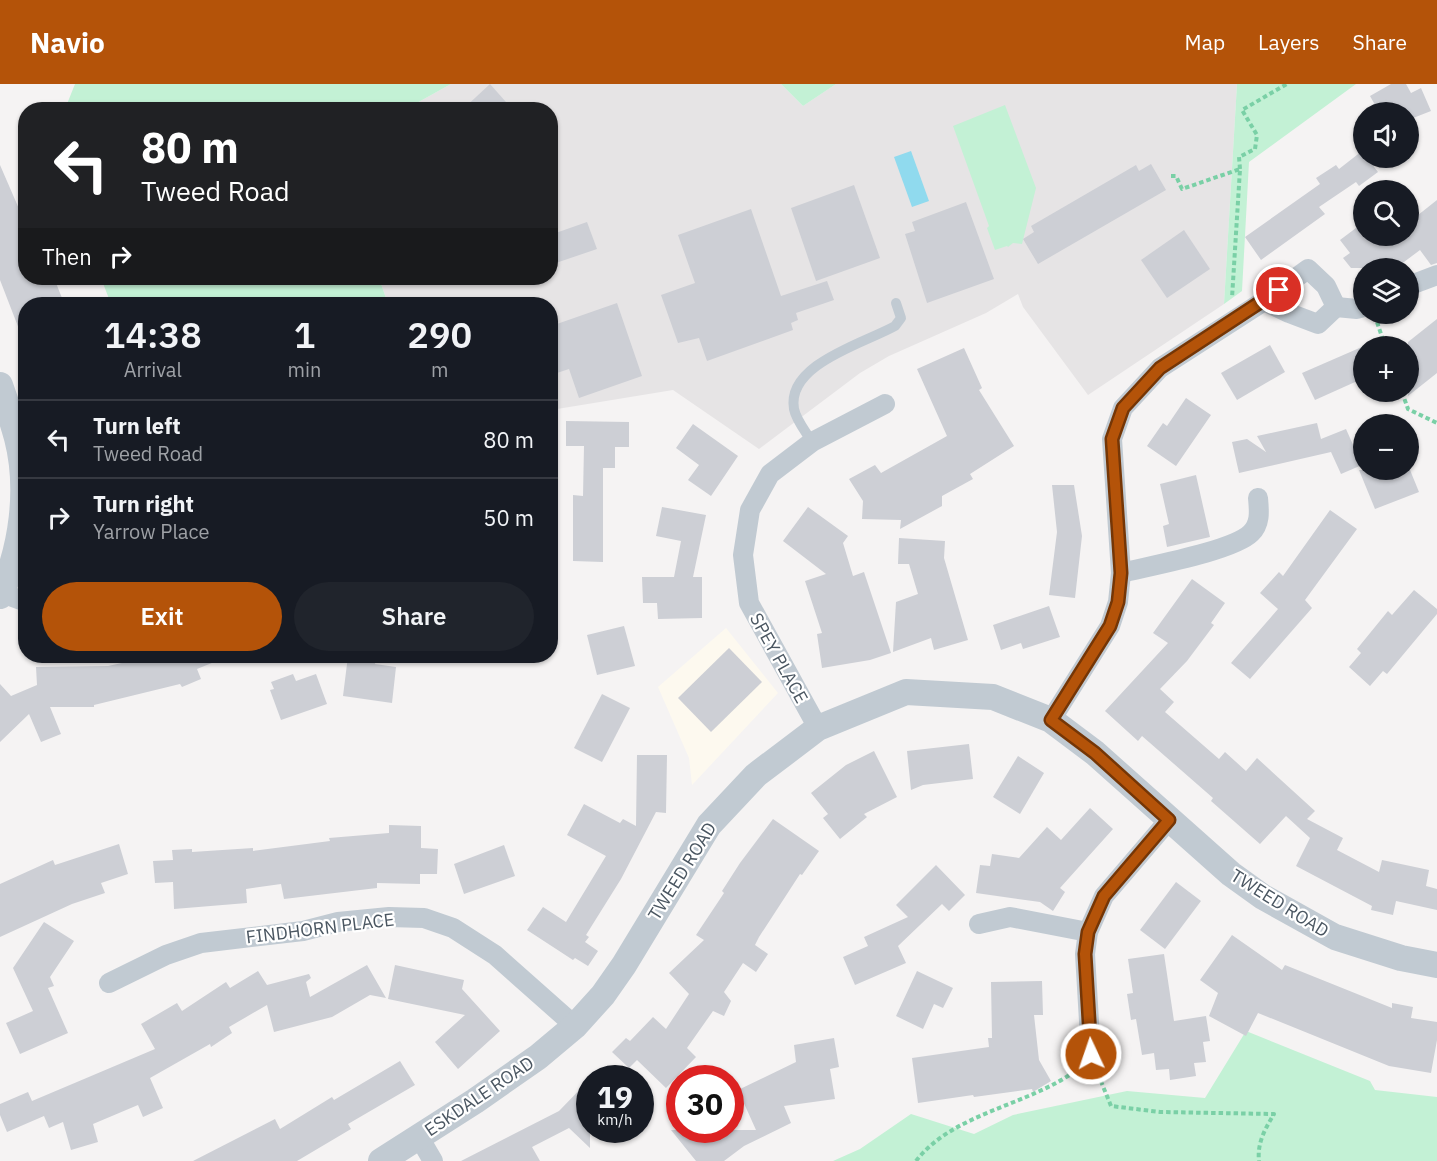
<!DOCTYPE html>
<html lang="en">
<head>
<meta charset="utf-8">
<style>
	:root { --surface:#171b24; --page:#20242c; --text:#f1f3f6; --muted:#9ea1a6; --line:#363941; --accent:#b45309 }
	body { margin:0; font-family:"IBM Plex Sans",sans-serif; background:var(--page); color:var(--text); height:100vh; display:flex; flex-direction:column; font-size:22px; white-space:nowrap }
	* { box-sizing:border-box; margin:0 }
	p { font-size:20px; color:var(--muted) }
	.icon { flex:none; width:33px; height:33px; fill:none; stroke:currentColor; stroke-width:2; stroke-linecap:round; stroke-linejoin:round }
	.map { position:relative; flex:1; overflow:hidden }
	.sheet { position:absolute; left:18px; top:213px; width:540px; height:366px; display:flex; flex-direction:column; background:var(--surface); border-radius:24px; box-shadow:0 2px 4px #0004 }
	.sheet>* { flex:none }
	.top-card { position:absolute; left:18px; top:18px; width:540px; height:183px; border-radius:24px; box-shadow:0 2px 4px #0004; background:#202124; color:#fff; overflow:hidden }
	.fabs { position:absolute; left:1353px; top:18px; display:grid; gap:12px }
	.fabs a { display:grid; place-items:center; width:66px; height:66px; border-radius:50%; background:var(--surface); box-shadow:0 2px 4px #0004; font-size:30px }
	.speed { position:absolute; left:576px; top:981px; display:flex; gap:12px; font-size:30px; font-weight:700; text-align:center }
	.speed>* { display:grid; place-content:center; width:78px; height:78px; border-radius:50%; background:var(--surface); box-shadow:0 2px 4px #0004; line-height:1 }
	.speed small { font-size:15px; font-weight:400 }
	.speed .limit { border:9px solid #d22; background:#fff; color:#111 }
	.pin { position:absolute; display:grid; place-items:center; width:51px; height:51px; color:#fff; margin:-26px; border:3px solid #fff; border-radius:50%; box-shadow:0 2px 6px #0007 }
	.me { position:absolute; width:66px; margin:-33px; rotate:357deg; stroke-linejoin:round; filter:drop-shadow(0 0 4px #0008) }
	.turn { display:flex; align-items:center; gap:21px; height:126px; padding:0 24px; font-size:27px }
	.turn .icon { width:78px; height:78px; stroke-width:2.5 }
	.turn b { display:block; font-size:42px; line-height:51px }
	.then { display:flex; align-items:center; height:57px; padding:0 24px; background:#0003; gap:12px; font-size:22px }
	.eta { display:flex; justify-content:space-evenly; align-items:center; height:102px; text-align:center }
	.eta b { font-size:36px; font-weight:600; line-height:42px }
	.button { display:flex; gap:12px; margin-top:auto; padding:12px 24px }
	.button a { flex:1; height:69px; border-radius:36px; background:var(--accent); color:#fff; font-size:24px; font-weight:600; line-height:69px; text-align:center }
	.button a+a { background:var(--page); color:var(--text) }
	ul { padding:0; list-style:none }
	li { display:flex; align-items:center; gap:18px; height:78px; padding:0 24px; border-top:2px solid var(--line) }
	li div { flex:1 }
	li b { display:block; font-size:22px }
	li em { font-style:normal }
	header { display:flex; align-items:center; gap:36px; box-sizing:border-box; height:84px; padding:0 30px; background:var(--accent); color:#fff }
	header strong { font-size:28px }
	nav { display:flex; gap:33px; margin-inline-start:auto; font-size:21px }
	.map>svg:first-child { display:block }
</style>
</head>
<body>
<header>
<strong>Navio</strong>
<nav><a>Map</a><a>Layers</a><a>Share</a></nav>
</header>
<div class="map">
<svg width="1437" height="1077" viewBox="0 0 1437 1077">
	<rect width="100%" height="100%" fill="#f5f3f3"/>
	<path fill="#fdf9ef" d="M726,544L778,609L692,701L689,674L658,603Z"/>
	<path fill="#e6e4e5" d="M451,0H781L803,22L836,0H1237L1224,220L1088,311L1023,223L1018,210L986,229L889,272L860,289L759,365L673,306L551,326L550,220H388L379,194H550V26L406,25Z"/>
	<g fill="#c3f1d5">
		<path d="M75,0H451L406,25H65Z"/>
		<path d="M781,0H836L803,22Z"/>
		<path d="M1237,0H1356L1249,78L1242,207L1224,220Z"/>
		<path d="M1005,21L1036,104L1022,160L1013,159L1008,163L1007,162L995,166L987,144L989,142L953,42Z"/>
		<path d="M101,194H379L388,220H111Z"/>
		<path d="M1246,947L1370,997L1375,1006L1437,1013V1077H833L860,1065L911,1030L974,1050L1013,1031L1127,1007L1205,1014Z"/>
	</g>
	<path fill="#90daee" d="M911,67L929,117L912,123L894,73Z"/>
	<g fill="#cdcfd5">
		<path d="M490,0L513,26H462Z"/>
		<path d="M1391,0H1406L1411,9L1421,4L1431,27L1408,36V28H1379L1370,12Z"/>
		<path d="M1362,67L1364,74H1367L1378,88L1359,102L1356,98L1319,123L1325,130L1261,176L1245,153L1320,100L1316,94L1336,81L1339,85Z"/>
		<path d="M1151,80L1166,106L1038,180L1023,155L1034,148L1031,142L1136,81L1139,87Z"/>
		<path d="M0,81L26,141V194H54L62,214L46,220H26L24,258L0,196Z"/>
		<path d="M854,101L880,174L816,197L791,124Z"/>
		<path d="M1437,116V179L1431,181L1420,166L1396,184H1351L1343,174L1350,169L1340,156L1360,141L1364,145V152H1408V139Z"/>
		<path d="M966,118L994,195L927,219L905,150L915,147L912,138Z"/>
		<path d="M751,125L781,212L827,197L834,216L796,229L798,236L791,239L793,246L707,277L699,254L678,259L661,211L695,199L678,151Z"/>
		<path d="M587,138L597,165L550,181V151Z"/>
		<path d="M1184,146L1210,185L1167,214L1141,176Z"/>
		<path d="M617,219L642,292L579,314L569,285L554,290L550,279V257L558,255L554,241Z"/>
		<path d="M1437,235V289L1408,312V258Z"/>
		<path d="M1270,261L1285,288L1237,316L1221,289Z"/>
		<path d="M1364,262V294L1315,316L1302,289Z"/>
		<path d="M964,264L982,304L979,306L1014,362L970,390L973,395L942,412V422L900,445L901,436L862,435L863,417L849,395L875,381L881,389L947,352L917,285Z"/>
		<path d="M1186,314L1211,331L1176,382L1147,362L1163,339L1167,342Z"/>
		<path d="M566,337L629,338V363H615V384H603V478L573,477V411L583,412L584,362H566Z"/>
		<path d="M1317,339L1321,355L1346,345L1362,381L1341,390L1331,368L1239,389L1232,358L1247,355L1266,368L1257,352Z"/>
		<path d="M693,340L738,372L711,412L688,396L699,381L676,364Z"/>
		<path d="M1359,386H1410L1419,408L1375,425Z"/>
		<path d="M1196,391L1210,453L1167,463L1163,442L1169,440L1160,400Z"/>
		<path d="M1052,401H1074L1082,452L1075,514L1049,511L1057,448Z"/>
		<path d="M662,423L706,431L693,493H702V534L658,535L657,519H643L642,493H674L681,457L656,452Z"/>
		<path d="M808,423L848,452L843,459L853,492L864,488L891,569L870,576L822,584L817,550L822,549L805,497L826,490L783,457Z"/>
		<path d="M1330,426L1357,445L1305,516L1312,524L1250,595L1231,579L1278,525L1260,509L1279,488L1283,492Z"/>
		<path d="M899,454L945,457L944,474L968,556L934,566L931,554L893,568L896,518L918,510L909,480H898Z"/>
		<path d="M1192,495L1225,519L1211,539L1214,541L1187,577L1160,605L1174,618L1165,628L1219,675L1225,668L1246,687L1257,674L1315,727L1307,735L1343,754L1337,766L1379,788L1382,776L1429,786L1426,802L1437,805V826L1396,817L1393,831L1371,826L1372,822L1296,782L1310,754L1286,732L1260,760L1211,717L1213,714L1142,652L1138,657L1105,627L1168,559L1153,549Z"/>
		<path d="M1414,506L1437,525V530L1387,590L1383,587L1370,602L1349,583L1361,569L1357,565L1388,527L1392,531Z"/>
		<path d="M1049,522L1060,553L1023,565L1021,559L1001,566L993,541Z"/>
		<path d="M624,542L635,582L597,591L587,551Z"/>
		<path d="M729,564L762,598L711,648L678,614Z"/>
		<path d="M154,572H229L197,585L201,595L182,603L180,600L94,621V623H50L61,650L41,658L29,630L0,658V600L11,612L37,601L36,583L108,582Z"/>
		<path d="M348,572L376,573L375,580L396,583L392,619L343,612Z"/>
		<path d="M293,590L296,597L316,590L327,620L281,636L270,606L274,605L271,598Z"/>
		<path d="M602,610L630,624L602,678L574,664Z"/>
		<path d="M969,660L973,695L923,701L911,706L907,667Z"/>
		<path d="M874,667L897,713L864,730L867,733L840,755L823,734L828,730L811,709L846,681Z"/>
		<path d="M637,671H667L666,729L656,728L621,795L586,851L589,853L585,858L598,867L588,882L575,874L573,876L527,846L543,823L566,838L606,772L567,751L584,720L620,739L623,735L636,742Z"/>
		<path d="M1018,672L1044,689L1020,730L993,713Z"/>
		<path d="M1090,724L1113,745L1060,804L1065,808L1053,827L1040,818L976,809L980,781L990,782L992,770L1019,774L1047,743L1061,756Z"/>
		<path d="M773,735L819,767L802,791L800,790L759,853L755,861L768,870L756,888L743,879L724,908L731,917L724,932L713,927L687,964L696,973L666,1004L637,976L629,984L612,968L626,954L630,957L653,933L666,945L689,910L669,889L704,856L696,851L724,809L722,807L740,779Z"/>
		<path d="M389,741L421,742V764L438,765L437,790H420V800L377,799V804L284,815L281,800L246,805L247,819L174,825L173,798L155,799L153,777L173,776L172,766L192,765V768L253,764V767L330,757L329,754L389,749Z"/>
		<path d="M119,760L128,790L101,799L105,809L72,820L0,853V800L53,776L55,781Z"/>
		<path d="M504,761L515,792L464,810L454,780Z"/>
		<path d="M936,781L965,811L949,827L942,820L898,862L906,879L855,901L843,873L868,862L864,853L908,833L896,821Z"/>
		<path d="M1176,798L1201,817L1165,865L1140,846Z"/>
		<path d="M44,838L74,857L50,893L54,902L48,904L68,949L20,970L6,939L33,927L13,884Z"/>
		<path d="M1232,851L1282,886L1285,881L1392,924V919L1413,923L1411,934L1437,938V956L1431,989L1389,982L1258,929L1246,952L1209,932L1218,909L1200,896Z"/>
		<path d="M1164,870L1174,937L1206,932L1210,957L1203,958L1206,978L1194,979L1196,992L1170,996L1169,985L1156,986L1154,969L1142,971L1136,935L1131,936L1127,910L1133,909L1128,875Z"/>
		<path d="M367,881L386,914L370,911L332,933L274,948L267,921L229,943L232,949L211,963L210,960L150,994L163,1024L143,1033L138,1021L93,1040L98,1058L71,1066L63,1038L49,1044L44,1032L7,1048L0,1031V1020L28,1008L32,1017L155,965L141,940L177,919L182,927L226,898L230,904L258,887L267,901L309,890L311,894L306,898L310,913Z"/>
		<path d="M395,881L464,896L462,905L500,947L458,985L435,958L465,931L388,915Z"/>
		<path d="M917,887L953,904L943,924L934,920L923,945L896,932Z"/>
		<path d="M1042,897L1043,931H1034L1039,976L1051,997L1033,1008L1032,1005L974,1013L973,1011L918,1019L912,974L989,963L988,954H992L991,898Z"/>
		<path d="M834,954L839,983L830,985L835,1015L784,1022L791,1039L744,1062L724,1077H696L671,1046H756L738,1006L796,978L794,961Z"/>
		<path d="M400,977L415,1001L348,1040L351,1045L297,1077H193L275,1035L280,1045L332,1013L334,1016Z"/>
		<path d="M590,995V1064L569,1044L532,1063L540,1077H461L559,1027Z"/>
	</g>
	<g fill="none" stroke-linecap="round" stroke-linejoin="round">
		<g stroke="#7ad0a6" stroke-width="4" stroke-dasharray="4.5 3" stroke-linecap="butt">
			<path d="M1240,85L1239,73L1255,65L1257,51L1242,26L1287,0"/>
			<path d="M1171,92H1176L1182,105L1240,85L1232,214"/>
			<path d="M1377,238L1385,262"/>
			<path d="M1402,308L1408,325L1437,339"/>
			<path d="M1098,990L1111,1022L1160,1028L1274,1030C1265,1045 1257,1059 1259,1077"/>
			<path d="M916,1077C954,1028 1029,1022 1078,985"/>
		</g>
		<path stroke="#c1cad2" stroke-width="10" d="M812,358C806,348 796,336 794,325C786,280 865,259 895,242L901,234L896,219"/>
		<g stroke="#c1cad2" stroke-width="20">
			<path d="M1408,202L1437,191"/>
			<path d="M1336,223L1357,225L1364,223"/>
			<path d="M1121,489C1149,482 1233,467 1251,449C1261,439 1259,426 1258,414"/>
			<path d="M2,509L26,518"/>
			<path d="M1051,636L1110,542L1118,518L1121,489L1112,355L1123,324L1160,284L1264,217L1308,185L1326,202L1336,223L1318,240L1289,229L1264,217"/>
			<path d="M818,644L749,519L743,471L750,426L770,390L812,358L885,320"/>
			<path d="M979,840L1010,833L1088,848"/>
			<path d="M109,899L166,871L201,859L303,847L338,838L389,833L424,834L453,844L495,871L575,942"/>
			<path d="M1091,971L1085,870L1088,848L1104,812L1169,736"/>
			<path d="M419,1053L433,1077"/>
		</g>
		<g stroke="#c1cad2" stroke-width="26">
			<path d="M0,301C6,318 12,336 17,354C30,405 22,464 0,512"/>
			<path d="M381,1077L475,1017L538,973L575,942L603,911L624,881L709,741L756,691L818,644L906,608L993,613L1051,636L1095,669L1231,790L1263,813L1335,853L1401,874L1437,881"/>
		</g>
	</g>
	<g fill="none" stroke-linecap="round" stroke-linejoin="round">
		<defs>
			<path id="route" d="M1091,970L1085,870L1088,848L1104,812L1169,736L1095,669L1051,636L1110,542L1118,518L1121,489L1112,355L1123,324L1160,284L1279,206"/>
		</defs>
		<use href="#route" stroke="#753606" stroke-width="15"/>
		<use href="#route" stroke="#b45309" stroke-width="10"/>
	</g>
	<g text-anchor="middle" dominant-baseline="central" stroke-width="4.5" stroke-linejoin="round" paint-order="stroke">
		<g font-size="18" fill="#4a5661" stroke="#fff">
			<text transform="translate(779 574) rotate(61)">SPEY PLACE</text>
			<text transform="translate(682 787) rotate(-58)">TWEED ROAD</text>
			<text transform="translate(1280 819) rotate(32)">TWEED ROAD</text>
			<text transform="translate(320 844) rotate(-7)">FINDHORN PLACE</text>
			<text transform="translate(479 1012) rotate(-34)">ESKDALE ROAD</text>
		</g>
	</g>
</svg>
<div class="fabs">
<a><svg class="icon" aria-label="sound" viewBox="0 0 24 24"><path d="M4 9h4l5-4v14l-5-4H4zM17 9q2 3 0 6"/></svg></a>
<a><svg class="icon" aria-label="search" viewBox="0 0 24 24"><circle cx="10" cy="10" r="6"/><path d="M15 15l6 6"/></svg></a>
<a><svg class="icon" aria-label="layers" viewBox="0 0 24 24"><path d="M12 4l9 5-9 5-9-5zM3 14l9 5 9-5"/></svg></a>
<a>+</a>
<a>−</a>
</div>
<div class="speed"><div>19<small>km/h</small></div><div class="limit">30</div></div>
<div class="pin" style="left:1279px;top:206px;background:#d93025"><svg class="icon" aria-label="arrive" viewBox="0 0 24 24"><path d="M6 21V4h12l-3 4 3 4H6"/></svg></div>
<svg class="me" style="left:1091px;top:970px" viewBox="-20 -20 40 40"><circle r="17" fill="#b45309" stroke="#fff" stroke-width="3"/><path d="M0-11L8 9 0 5-8 9z" fill="#fff"/></svg>
<div class="top-card">
<div class="turn"><svg class="icon" aria-label="left" viewBox="0 0 24 24"><path d="M17 20v-9H6M10 6l-5 5 5 5"/></svg><div><b>80 m</b>Tweed Road</div></div>
<div class="then">Then<svg class="icon" aria-label="right" viewBox="0 0 24 24"><path d="M7 20v-9h11M14 6l5 5-5 5"/></svg></div>
</div>
<section class="sheet">
<div class="eta">
<div><b>14:38</b><p>Arrival</p></div>
<div><b>1</b><p>min</p></div>
<div><b>290</b><p>m</p></div>
</div>
<ul>
<li><svg class="icon" aria-label="left" viewBox="0 0 24 24"><path d="M17 20v-9H6M10 6l-5 5 5 5"/></svg><div><b>Turn left</b><p>Tweed Road</p></div><em>80 m</em></li>
<li><svg class="icon" aria-label="right" viewBox="0 0 24 24"><path d="M7 20v-9h11M14 6l5 5-5 5"/></svg><div><b>Turn right</b><p>Yarrow Place</p></div><em>50 m</em></li>
</ul>
<div class="button"><a>Exit</a><a>Share</a></div>
</section>
</div>
</body>
</html>
